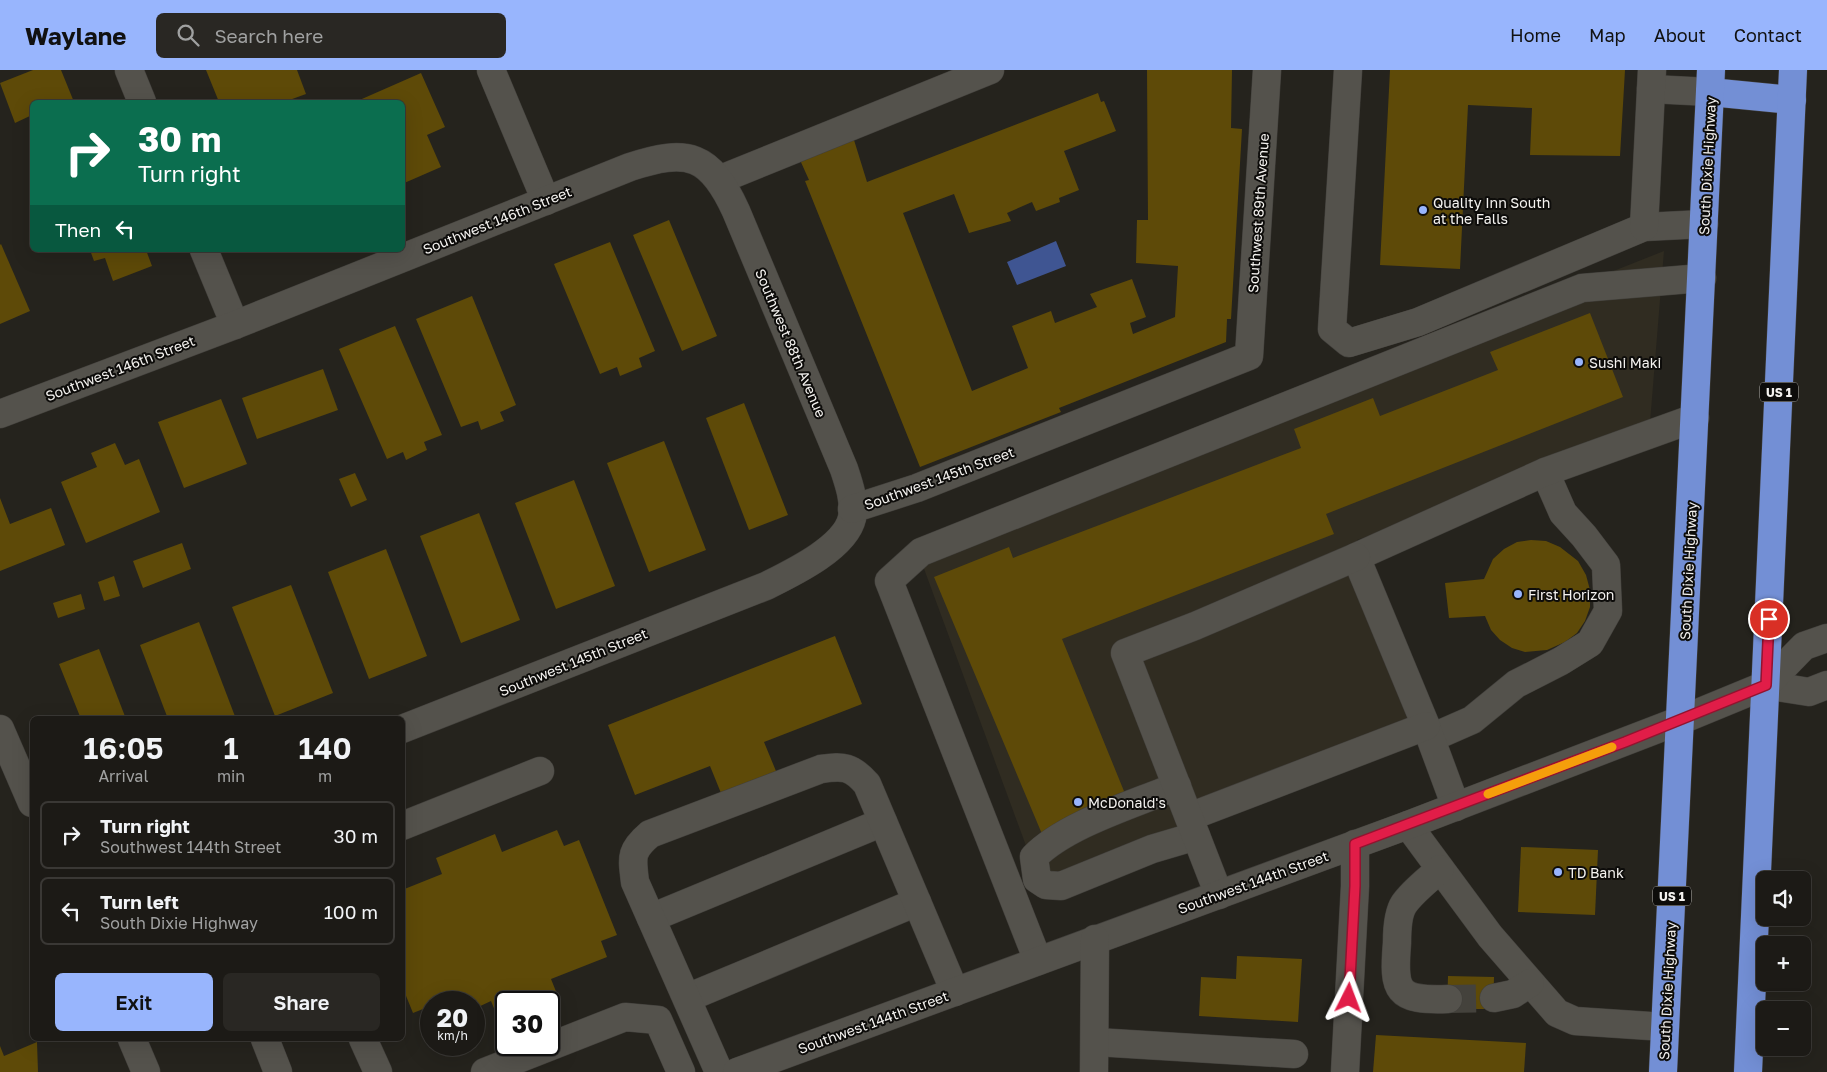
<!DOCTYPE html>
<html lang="en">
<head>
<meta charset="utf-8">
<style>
	:root { --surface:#1c1a16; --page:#292723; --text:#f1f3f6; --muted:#a0a1a1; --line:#3a3835; --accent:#98b5fd }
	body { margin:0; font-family:"Golos Text",sans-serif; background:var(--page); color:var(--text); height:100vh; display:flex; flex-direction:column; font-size:19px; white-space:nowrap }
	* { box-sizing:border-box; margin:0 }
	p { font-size:16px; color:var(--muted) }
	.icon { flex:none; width:28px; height:28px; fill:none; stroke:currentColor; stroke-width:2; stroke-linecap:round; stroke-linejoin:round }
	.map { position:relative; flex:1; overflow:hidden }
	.drawer { position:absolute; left:30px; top:646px; width:375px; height:325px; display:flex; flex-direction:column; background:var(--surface); border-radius:8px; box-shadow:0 5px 20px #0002,0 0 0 1px var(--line) }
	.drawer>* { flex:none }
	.banner { position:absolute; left:30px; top:30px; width:375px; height:152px; border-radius:8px; box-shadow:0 5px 20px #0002,0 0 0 1px var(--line); background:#0b6e4f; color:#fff; overflow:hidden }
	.fabs { position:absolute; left:1756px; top:801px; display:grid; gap:10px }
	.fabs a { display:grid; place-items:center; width:55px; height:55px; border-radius:8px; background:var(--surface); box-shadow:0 5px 20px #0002,0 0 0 1px var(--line); font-size:25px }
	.speed { position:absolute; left:420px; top:921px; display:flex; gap:10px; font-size:25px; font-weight:700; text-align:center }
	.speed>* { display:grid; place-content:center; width:65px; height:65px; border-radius:50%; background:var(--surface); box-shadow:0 5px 20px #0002,0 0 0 1px var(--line); line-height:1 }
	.speed small { font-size:12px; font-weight:400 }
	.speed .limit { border:2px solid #111; border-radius:8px; background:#fff; color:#111 }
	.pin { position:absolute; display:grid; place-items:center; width:42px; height:42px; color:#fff; margin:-21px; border:2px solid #fff; border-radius:50%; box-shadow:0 1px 5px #0007 }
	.me { position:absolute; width:55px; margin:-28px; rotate:3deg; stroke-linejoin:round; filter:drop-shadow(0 0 4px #0008) }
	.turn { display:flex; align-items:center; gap:18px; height:105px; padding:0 25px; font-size:22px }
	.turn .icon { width:65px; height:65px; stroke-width:2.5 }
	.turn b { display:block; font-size:35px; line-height:42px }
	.then { display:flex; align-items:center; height:48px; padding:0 25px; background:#0003; gap:10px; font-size:19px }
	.eta { display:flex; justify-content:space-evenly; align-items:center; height:85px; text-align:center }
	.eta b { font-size:30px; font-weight:600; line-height:35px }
	.action { display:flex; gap:10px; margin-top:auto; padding:10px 25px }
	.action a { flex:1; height:58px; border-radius:8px; background:var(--accent); color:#111; font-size:20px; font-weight:600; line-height:58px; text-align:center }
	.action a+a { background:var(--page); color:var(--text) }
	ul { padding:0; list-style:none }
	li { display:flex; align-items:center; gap:15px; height:68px; margin:0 10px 8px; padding:0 15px; border:2px solid var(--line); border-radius:8px }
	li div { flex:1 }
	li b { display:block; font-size:19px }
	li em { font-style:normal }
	header { display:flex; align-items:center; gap:30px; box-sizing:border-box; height:70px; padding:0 25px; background:var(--accent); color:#111 }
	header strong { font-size:24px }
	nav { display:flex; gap:28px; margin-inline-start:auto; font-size:18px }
	.search { width:350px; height:45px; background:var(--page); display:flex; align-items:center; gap:12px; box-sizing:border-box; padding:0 18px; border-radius:8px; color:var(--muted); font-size:19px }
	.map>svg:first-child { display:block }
</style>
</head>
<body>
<header>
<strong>Waylane</strong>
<div class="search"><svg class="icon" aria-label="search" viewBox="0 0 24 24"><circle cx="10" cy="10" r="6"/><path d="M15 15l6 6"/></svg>Search here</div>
<nav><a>Home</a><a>Map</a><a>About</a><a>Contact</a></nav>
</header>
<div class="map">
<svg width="1827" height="1002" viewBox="0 0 1827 1002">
	<rect width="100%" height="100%" fill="#25231d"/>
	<path fill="#302c21" d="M1664,181L1649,365L1357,470L1440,663L1039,811L916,477Z"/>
	<path fill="#3f5592" d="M1056,171L1066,196L1017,215L1007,192Z"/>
	<g fill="#5e4a08">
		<path d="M33,0H61L74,32H32V45L15,53L0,13Z"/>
		<path d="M206,0H297L306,24L284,32H219Z"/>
		<path d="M1147,0H1232L1231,58L1242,59L1231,249H1227L1226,272L1059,338L1061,342L920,397L805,111L809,110L800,90L854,70L867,112L1098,23L1101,32L1104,31L1116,61L1064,81L1079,120L1059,128L1060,132L1036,141L1032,132L1007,143L1011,151L969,163L954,124L903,143L972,321L1028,298L1012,256L1051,241L1055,253L1097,237L1090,224L1132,209L1146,247L1130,253L1133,264L1175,247L1178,196L1136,193L1137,150H1148Z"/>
		<path d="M1390,0H1625L1620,86L1530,85L1532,38L1468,35L1460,199L1380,195Z"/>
		<path d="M421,3L445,57L427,65L441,97L402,114V32H355Z"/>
		<path d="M669,150L717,266L682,281L633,165Z"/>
		<path d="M610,172L655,281L639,288L642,297L620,306L617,297L600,304L554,194Z"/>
		<path d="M1,174L30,241L0,254V175Z"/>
		<path d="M90,180H146L152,196L113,211L105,188L94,191Z"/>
		<path d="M472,226L516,335L500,342L504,351L481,360L478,351L461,357L416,249Z"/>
		<path d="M1590,243L1623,327L1326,444L1334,464L1062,569L1128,731L1042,764L934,507L1009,477L1013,488L1301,378L1294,359L1373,328L1380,346L1498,300L1490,282Z"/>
		<path d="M395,256L442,365L424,372L427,380L406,390L403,382L387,389L339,279Z"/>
		<path d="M323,299L338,340L257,369L242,328Z"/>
		<path d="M221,329L247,394L184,418L158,352Z"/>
		<path d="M744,333L788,445L749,460L706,348Z"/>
		<path d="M664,371L706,480L649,502L607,393Z"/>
		<path d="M115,373L125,395L139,389L160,442L86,473L61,412L97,397L91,383Z"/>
		<path d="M355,403L367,430L351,437L339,409Z"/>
		<path d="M574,410L615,516L556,539L515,433Z"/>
		<path d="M0,428L10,454L51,438L65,475L0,501Z"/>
		<path d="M479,443L520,550L461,573L420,466Z"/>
		<path d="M1531,470L1546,471L1560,477L1578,491L1586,505L1590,520V537L1585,551L1577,563L1565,572L1547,580L1525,582L1512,578L1500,570L1491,560L1485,546L1449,548L1445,513L1484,509L1493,489L1504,479L1517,472Z"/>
		<path d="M182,473L191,499L143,518L133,491Z"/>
		<path d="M386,479L427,586L369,609L328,502Z"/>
		<path d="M114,506L120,526L104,531L98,512Z"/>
		<path d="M291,515L333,623L275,646L232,537Z"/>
		<path d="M81,524L85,539L58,548L53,533Z"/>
		<path d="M199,552L236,649H168L140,575Z"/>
		<path d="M835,566L862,634L764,672L778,706L723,728L710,696L635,725L608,655Z"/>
		<path d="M99,579L126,649H81L59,594Z"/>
		<path d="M557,760L564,776L579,770L617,865L601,871L607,887L551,909L561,934L549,939V932H506V956L502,958L491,931L474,939V932H431V944L428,937L413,943L402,916V820L442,804L436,788L495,764L502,782Z"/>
		<path d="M1521,777L1598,780L1595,845L1518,842Z"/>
		<path d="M1237,886L1302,889L1298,952L1199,946L1201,907L1236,909Z"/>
		<path d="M1448,906L1494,907L1493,939H1447Z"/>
		<path d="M1376,965L1526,973L1524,1002H1373Z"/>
		<path d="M37,972L38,1002H0V976L4,986Z"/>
	</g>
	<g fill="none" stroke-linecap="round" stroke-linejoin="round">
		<path stroke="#44423c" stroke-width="28" stroke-dasharray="28 14" stroke-linecap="butt" d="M1448,929L1494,928"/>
		<defs>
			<g id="minor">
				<path d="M129,0L142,32"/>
				<path d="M491,0L546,131"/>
				<path d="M1348,0L1332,259L1349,273L1418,252L1644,157L1704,154"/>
				<path d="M1651,19L1710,22"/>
				<path d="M721,109L990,0"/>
				<path d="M1644,157L1652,0"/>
				<path d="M204,180L235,255"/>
				<path d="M0,344L235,255L630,97C688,78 710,84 736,141L844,399C849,414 855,431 852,448C845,478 792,503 766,516L402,659"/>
				<path d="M852,439L917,418L1249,286L1267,0"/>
				<path d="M1766,615L1809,622L1827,615"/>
				<path d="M0,659L32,733"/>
				<path d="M1431,668L1472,650L1516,614L1561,591L1590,573L1608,541L1606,495L1584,466L1563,443L1545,402"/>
				<path d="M1177,716C1135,734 1066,754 1034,787L1037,809L1046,815L1061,816L1152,779L1196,766"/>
				<path d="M1456,737L1426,656L1356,487L1545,402L1695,348"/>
				<path d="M1189,747L1426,656"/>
				<path d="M1408,755L1490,866L1557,943L1575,951L1665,957"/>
				<path d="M402,756L540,701"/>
				<path d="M1440,799C1428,810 1413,821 1404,834C1398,843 1397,862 1397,873C1393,921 1396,931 1448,929"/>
				<path d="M1219,825L1125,583L1195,556L1356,487"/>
				<path d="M651,848L883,752"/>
				<path d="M1038,891L889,511L921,482L1582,218L1702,208"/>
				<path d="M687,928L917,832"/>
				<path d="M1494,928L1513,924L1530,913"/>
				<path d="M132,969L146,1002"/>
				<path d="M265,969L278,1002"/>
				<path d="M363,969L378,1002"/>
				<path d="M1096,972L1294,984"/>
				<path d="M485,1002L625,947L658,950L681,1002"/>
				<path d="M719,1002L635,812C632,787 630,781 650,764L821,699C844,696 851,696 867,714L955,922"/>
				<path d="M737,1002L1408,755L1681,650L1766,615L1804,576L1827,568"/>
				<path d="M1094,1002L1095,869"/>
				<path d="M1345,1002L1355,816V774"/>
			</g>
			<g id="highway">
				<path d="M1710,22L1792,30"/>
				<path d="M1663,1002L1711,0"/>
				<path d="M1748,1002L1793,0"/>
			</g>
		</defs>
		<use href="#minor" stroke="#413f3b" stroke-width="29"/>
		<use href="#highway" stroke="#413f3b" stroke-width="29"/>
		<use href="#minor" stroke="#54524c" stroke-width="28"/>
		<use href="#highway" stroke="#738fd5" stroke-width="28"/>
	</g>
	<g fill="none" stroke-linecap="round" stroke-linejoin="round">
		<defs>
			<path id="route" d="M1349,928L1355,816V774L1625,672L1766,615L1769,549"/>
		</defs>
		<use href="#route" stroke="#92132f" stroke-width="12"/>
		<use href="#route" stroke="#e11d48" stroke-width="9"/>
		<path stroke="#f59e0b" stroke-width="9" d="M1488,724L1612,677"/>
	</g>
	<g fill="#98b5fd" stroke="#0d0c0a" stroke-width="2">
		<circle cx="1423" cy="140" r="5"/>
		<circle cx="1579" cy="292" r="5"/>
		<circle cx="1518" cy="524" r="5"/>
		<circle cx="1078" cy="732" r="5"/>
		<circle cx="1558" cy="802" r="5"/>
	</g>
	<g text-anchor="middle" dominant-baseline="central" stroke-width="4" stroke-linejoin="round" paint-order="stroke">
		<g fill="#0d0c0a" stroke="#afadaa" stroke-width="1">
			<rect x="1760" y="312.5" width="38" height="19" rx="4"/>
			<rect x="1653" y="816.5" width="38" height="19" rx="4"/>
		</g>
		<g font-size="12" font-weight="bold" fill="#f4f2ef">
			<text x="1779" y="322">US 1</text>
			<text x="1672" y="826">US 1</text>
		</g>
		<g font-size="14" fill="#f4f2ef" stroke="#0d0c0a">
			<text transform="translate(1707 96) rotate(-87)">South Dixie Highway</text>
			<text transform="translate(1258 143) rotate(-86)">Southwest 89th Avenue</text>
			<text transform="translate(497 150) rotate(-22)">Southwest 146th Street</text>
			<text transform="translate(791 273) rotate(67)">Southwest 88th Avenue</text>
			<text transform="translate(120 298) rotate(-21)">Southwest 146th Street</text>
			<text transform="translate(939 408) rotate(-20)">Southwest 145th Street</text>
			<text transform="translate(1688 501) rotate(-87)">South Dixie Highway</text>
			<text transform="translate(573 592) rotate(-22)">Southwest 145th Street</text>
			<text transform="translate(1253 812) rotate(-20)">Southwest 144th Street</text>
			<text transform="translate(1667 921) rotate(-87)">South Dixie Highway</text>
			<text transform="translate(873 952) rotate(-20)">Southwest 144th Street</text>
		</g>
		<g font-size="14" fill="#f4f2ef" stroke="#0d0c0a" text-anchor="start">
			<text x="1433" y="132">Quality Inn South<tspan x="1433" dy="16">at the Falls</tspan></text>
			<text x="1589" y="292">Sushi Maki</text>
			<text x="1528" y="524">First Horizon</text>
			<text x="1088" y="732">McDonald's</text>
			<text x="1568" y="802">TD Bank</text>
		</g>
	</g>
</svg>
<div class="fabs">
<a><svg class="icon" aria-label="sound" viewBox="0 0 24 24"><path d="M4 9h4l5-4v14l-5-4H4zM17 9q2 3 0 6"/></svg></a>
<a>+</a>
<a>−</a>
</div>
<div class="speed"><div>20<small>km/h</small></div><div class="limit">30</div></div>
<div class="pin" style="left:1769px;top:549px;background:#d93025"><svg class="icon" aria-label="arrive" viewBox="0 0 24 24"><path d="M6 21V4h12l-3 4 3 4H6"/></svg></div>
<svg class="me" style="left:1349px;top:928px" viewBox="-20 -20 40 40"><path d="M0-17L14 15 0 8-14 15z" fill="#e11d48" stroke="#fff" stroke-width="4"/></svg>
<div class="banner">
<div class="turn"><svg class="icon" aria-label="right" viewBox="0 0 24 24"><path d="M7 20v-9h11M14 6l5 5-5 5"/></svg><div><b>30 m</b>Turn right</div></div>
<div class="then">Then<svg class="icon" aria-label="left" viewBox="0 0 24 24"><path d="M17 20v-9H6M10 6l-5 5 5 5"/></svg></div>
</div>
<section class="drawer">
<div class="eta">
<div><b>16:05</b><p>Arrival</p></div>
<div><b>1</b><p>min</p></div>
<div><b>140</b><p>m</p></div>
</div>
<ul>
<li><svg class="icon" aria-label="right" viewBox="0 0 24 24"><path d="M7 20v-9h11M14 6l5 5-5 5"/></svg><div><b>Turn right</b><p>Southwest 144th Street</p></div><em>30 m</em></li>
<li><svg class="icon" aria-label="left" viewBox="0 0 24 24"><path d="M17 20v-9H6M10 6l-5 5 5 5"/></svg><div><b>Turn left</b><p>South Dixie Highway</p></div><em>100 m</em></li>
</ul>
<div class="action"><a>Exit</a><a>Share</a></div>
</section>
</div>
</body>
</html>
